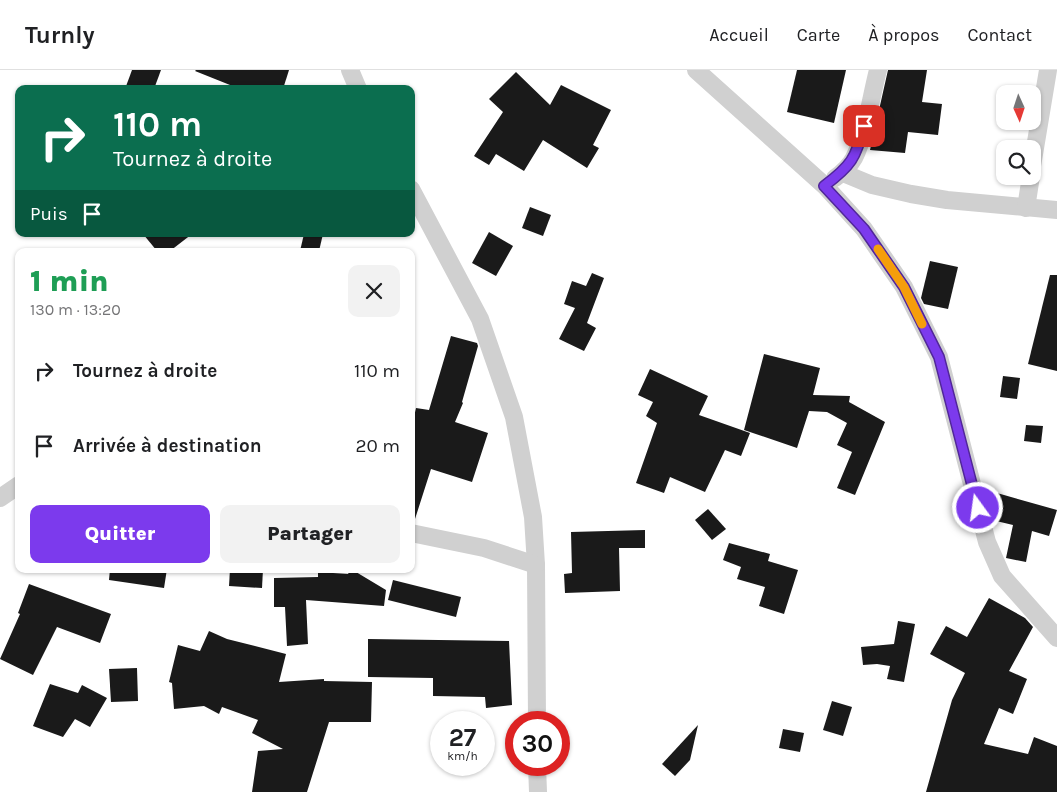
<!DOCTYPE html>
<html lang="fr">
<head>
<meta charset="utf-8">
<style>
	:root { --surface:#fff; --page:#f2f2f2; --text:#202124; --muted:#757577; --line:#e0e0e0; --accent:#7c3aed }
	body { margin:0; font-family:Karla,sans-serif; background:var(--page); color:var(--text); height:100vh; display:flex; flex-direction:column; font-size:19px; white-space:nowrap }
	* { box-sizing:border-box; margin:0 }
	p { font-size:16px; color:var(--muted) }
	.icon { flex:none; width:28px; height:28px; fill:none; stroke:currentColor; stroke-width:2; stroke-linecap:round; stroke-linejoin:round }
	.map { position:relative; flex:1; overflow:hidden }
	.panel { position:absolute; left:15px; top:178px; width:400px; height:325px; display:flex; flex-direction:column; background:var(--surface); border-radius:10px; box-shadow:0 1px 4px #0004 }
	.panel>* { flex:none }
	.hud { position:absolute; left:15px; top:15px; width:400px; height:152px; border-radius:10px; box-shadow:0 1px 4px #0004; background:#0b6e4f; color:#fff; overflow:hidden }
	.needle { width:32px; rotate:177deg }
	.fabs { position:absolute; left:996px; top:15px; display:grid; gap:10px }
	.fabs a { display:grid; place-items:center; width:45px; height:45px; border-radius:10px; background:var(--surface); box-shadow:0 1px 4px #0004; font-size:25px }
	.speed { position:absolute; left:430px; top:641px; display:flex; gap:10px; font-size:25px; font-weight:700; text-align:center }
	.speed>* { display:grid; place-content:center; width:65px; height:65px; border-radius:50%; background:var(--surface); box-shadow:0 1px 4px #0004; line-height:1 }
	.speed small { font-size:12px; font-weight:400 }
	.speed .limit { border:8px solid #d22; background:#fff; color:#111 }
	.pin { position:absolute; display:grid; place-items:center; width:42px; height:42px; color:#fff; margin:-21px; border-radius:10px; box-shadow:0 2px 8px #0006 }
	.me { position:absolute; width:55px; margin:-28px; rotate:346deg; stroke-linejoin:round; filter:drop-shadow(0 0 4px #0008) }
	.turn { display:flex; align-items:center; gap:18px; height:105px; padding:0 15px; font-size:22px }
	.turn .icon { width:65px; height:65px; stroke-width:2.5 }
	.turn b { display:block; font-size:35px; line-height:42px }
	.then { display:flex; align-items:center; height:48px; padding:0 15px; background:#0003; gap:10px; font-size:19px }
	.round { display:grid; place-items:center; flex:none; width:52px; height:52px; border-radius:10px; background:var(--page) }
	.head { display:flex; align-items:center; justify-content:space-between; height:85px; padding:0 15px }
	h1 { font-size:30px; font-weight:800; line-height:38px; color:#1e9e55 }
	.button { display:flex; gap:10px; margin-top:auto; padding:10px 15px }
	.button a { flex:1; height:58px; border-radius:10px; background:var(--accent); color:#fff; font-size:20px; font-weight:800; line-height:58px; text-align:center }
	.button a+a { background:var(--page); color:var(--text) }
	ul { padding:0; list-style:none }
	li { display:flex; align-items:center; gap:15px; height:75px; padding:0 15px }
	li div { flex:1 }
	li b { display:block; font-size:19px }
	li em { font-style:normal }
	header { display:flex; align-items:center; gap:30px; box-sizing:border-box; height:70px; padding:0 25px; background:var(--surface); border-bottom:1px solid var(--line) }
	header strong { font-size:24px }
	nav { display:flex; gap:28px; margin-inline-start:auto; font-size:18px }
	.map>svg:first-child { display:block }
</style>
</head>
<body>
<header>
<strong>Turnly</strong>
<nav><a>Accueil</a><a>Carte</a><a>À propos</a><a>Contact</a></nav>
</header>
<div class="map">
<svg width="1057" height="722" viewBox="0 0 1057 722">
	<rect width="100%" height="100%" fill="#fff"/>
	<g fill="#1a1a1a">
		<path d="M132,0H161L154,19H125Z"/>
		<path d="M196,0H289L283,19H240L195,1Z"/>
		<path d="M797,0H846L834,53L787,42Z"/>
		<path d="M888,0H927L922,32L942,34L938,65L908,62L905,83L870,80Z"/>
		<path d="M516,2L550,35L561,15L611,40L593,75L599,78L587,98L543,70L524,101L496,84L489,95L474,86L503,42L489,29Z"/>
		<path d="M530,137L551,145L543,166L522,158Z"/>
		<path d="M489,162L513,176L496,206L472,193Z"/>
		<path d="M143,164H192L170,181H157Z"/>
		<path d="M304,164H323L319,181H300Z"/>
		<path d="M930,191L958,197L948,239L924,234L921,228Z"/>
		<path d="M592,203L604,208L587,253L596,258L584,281L559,269L575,238L564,234L572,211L586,216Z"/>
		<path d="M1050,205H1057V301L1028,294Z"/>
		<path d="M451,266L477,273L478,276L462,332L463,333L455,352L488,363L472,412L431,399L415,449L411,448V360L416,338L429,340Z"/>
		<path d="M764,284L820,298L813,325L850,326L849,332L885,352L855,425L837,418L852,382L837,375L847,353L827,342L809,341L797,378L744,360Z"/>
		<path d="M650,299L708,326L699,345L750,363L741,386L725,380L705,422L670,407L664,423L636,413L657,353L646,346L653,332L638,325Z"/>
		<path d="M1003,306L1020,308L1017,329L1000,327Z"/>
		<path d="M1026,355L1043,356L1041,373L1024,371Z"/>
		<path d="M997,423L1057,440L1049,466L1032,461L1026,492L1006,488L1013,455L992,450L991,444Z"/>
		<path d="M708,439L726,459L712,470L695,450Z"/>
		<path d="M645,460V478H619L620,521L565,523L564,504L572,503L571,462Z"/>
		<path d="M729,473L770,484L768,491L798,500L784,544L759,536L765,517L737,509L741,497L723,490Z"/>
		<path d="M110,499H167L164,518L109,510Z"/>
		<path d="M230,499H263L262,518L229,516Z"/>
		<path d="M351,499L386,520L384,536L306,530L308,574L287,576L285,537H274V508L318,507V502L348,504Z"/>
		<path d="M393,510L461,527L456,547L388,530Z"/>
		<path d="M29,514L111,544L100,573L57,557L33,605L0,589L20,544L18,543Z"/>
		<path d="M989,528L1025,548L1033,557L1009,601L1027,609L1013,644L999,638L984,674L1028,684L1034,667L1057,676V722H926L952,630L965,603L930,584L946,556L967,567Z"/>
		<path d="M898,551L915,554L904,612L887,609L890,596L877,594L863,595L861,577L894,574Z"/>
		<path d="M209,561L227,569L286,584L279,612L324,609V611L372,612L371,652H329L307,722H252L258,681L283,679L252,663L258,650L222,637L219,644L204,636L174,639L172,613L169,612L178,575L200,581Z"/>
		<path d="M368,569L509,571L512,635L486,638L485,627L433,626V608L368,607Z"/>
		<path d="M137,598L138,631L111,632L109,599Z"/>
		<path d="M50,614L78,623L82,615L107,628L90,657L75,649L63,667L33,656Z"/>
		<path d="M832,631L852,637L843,666L823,660Z"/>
		<path d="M698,655L690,690L675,706L662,694Z"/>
		<path d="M783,659L804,663L800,682L779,678Z"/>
	</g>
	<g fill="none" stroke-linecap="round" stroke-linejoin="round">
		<g stroke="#d0d0d0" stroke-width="18">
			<path d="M350,0L358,19"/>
			<path d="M696,0L825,116L864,159L904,217L939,287L987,472L1002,506L1057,568"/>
			<path d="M1032,96L1048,0"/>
			<path d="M843,103L872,115L911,124L947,130L1057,140"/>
			<path d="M835,108C842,103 849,97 854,88C866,64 871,27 878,0"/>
			<path d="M411,119L480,249L514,347L533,447L536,495L537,652"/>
			<path d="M1026,138L1031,106"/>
			<path d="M0,428L19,415"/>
			<path d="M411,463L484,478L536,495"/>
			<path d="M537,695L538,722"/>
		</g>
	</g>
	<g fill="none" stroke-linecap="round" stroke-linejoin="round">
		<defs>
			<path id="route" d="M864,56C856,88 851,96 824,116L864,159L904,217L939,287L978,438"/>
		</defs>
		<use href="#route" stroke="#51269a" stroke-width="12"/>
		<use href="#route" stroke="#7c3aed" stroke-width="9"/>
		<path stroke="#f59e0b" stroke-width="9" d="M878,179L904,217L922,254"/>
	</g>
</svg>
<div class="fabs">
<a><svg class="needle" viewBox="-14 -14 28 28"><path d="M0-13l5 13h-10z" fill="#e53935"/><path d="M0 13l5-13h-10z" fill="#757577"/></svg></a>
<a><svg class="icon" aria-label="search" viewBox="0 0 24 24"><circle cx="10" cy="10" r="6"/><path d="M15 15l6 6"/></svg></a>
</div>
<div class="speed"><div>27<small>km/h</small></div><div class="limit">30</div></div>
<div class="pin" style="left:864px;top:56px;background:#d93025"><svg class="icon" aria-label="arrive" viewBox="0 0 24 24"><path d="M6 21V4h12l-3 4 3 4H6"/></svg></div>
<svg class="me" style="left:978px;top:438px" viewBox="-20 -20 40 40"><circle r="17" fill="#7c3aed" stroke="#fff" stroke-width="3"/><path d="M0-11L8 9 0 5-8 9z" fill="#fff"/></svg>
<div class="hud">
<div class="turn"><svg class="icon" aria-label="right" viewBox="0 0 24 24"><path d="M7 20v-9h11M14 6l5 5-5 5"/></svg><div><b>110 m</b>Tournez à droite</div></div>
<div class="then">Puis<svg class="icon" aria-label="arrive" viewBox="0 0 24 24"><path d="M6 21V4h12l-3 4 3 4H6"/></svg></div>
</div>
<section class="panel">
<div class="head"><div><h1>1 min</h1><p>130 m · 13:20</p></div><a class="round"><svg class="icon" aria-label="close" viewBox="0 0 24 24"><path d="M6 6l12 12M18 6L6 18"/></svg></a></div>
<ul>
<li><svg class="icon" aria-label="right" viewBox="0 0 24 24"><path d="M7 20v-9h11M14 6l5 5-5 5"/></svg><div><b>Tournez à droite</b></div><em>110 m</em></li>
<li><svg class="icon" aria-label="arrive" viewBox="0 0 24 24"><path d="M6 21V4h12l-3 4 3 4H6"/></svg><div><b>Arrivée à destination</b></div><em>20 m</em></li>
</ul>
<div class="button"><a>Quitter</a><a>Partager</a></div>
</section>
</div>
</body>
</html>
